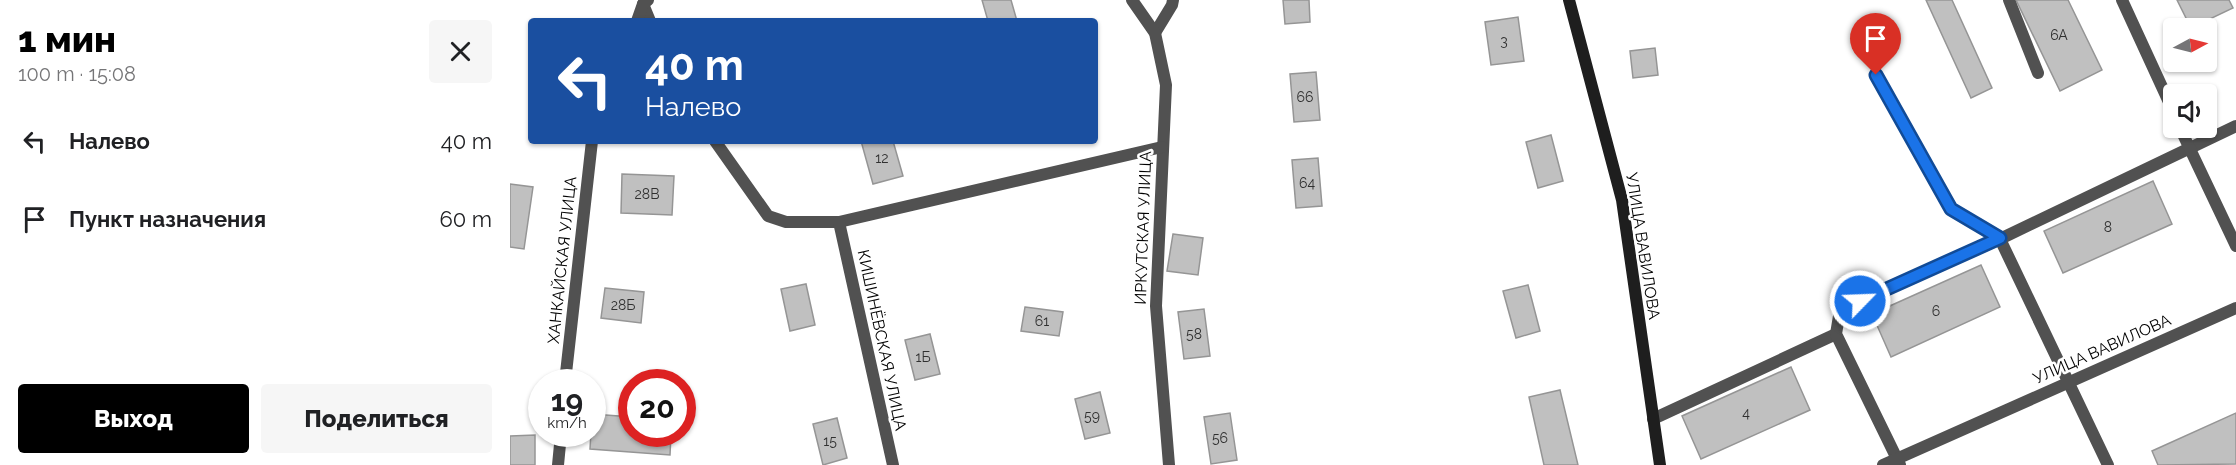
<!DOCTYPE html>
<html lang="ru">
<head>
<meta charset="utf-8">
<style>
	:root { --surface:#fff; --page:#f6f6f6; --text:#202124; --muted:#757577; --accent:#000 }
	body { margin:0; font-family:Raleway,sans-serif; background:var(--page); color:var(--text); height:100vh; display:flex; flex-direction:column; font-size:22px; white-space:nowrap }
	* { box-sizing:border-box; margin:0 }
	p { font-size:20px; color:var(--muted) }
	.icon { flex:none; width:33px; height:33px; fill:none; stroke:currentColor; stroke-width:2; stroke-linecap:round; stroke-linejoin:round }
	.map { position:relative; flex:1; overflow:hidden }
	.sheet { display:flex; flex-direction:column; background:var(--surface); width:510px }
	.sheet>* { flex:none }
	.banner { position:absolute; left:18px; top:18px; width:570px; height:126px; border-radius:6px; box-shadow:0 2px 4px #0004; background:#1a4fa0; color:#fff; overflow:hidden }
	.needle { width:39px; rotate:83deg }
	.tools { position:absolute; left:1653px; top:18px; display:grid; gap:12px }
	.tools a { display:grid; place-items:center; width:54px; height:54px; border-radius:6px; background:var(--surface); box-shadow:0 2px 4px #0004; font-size:30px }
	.speed { position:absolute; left:18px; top:369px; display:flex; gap:12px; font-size:30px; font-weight:700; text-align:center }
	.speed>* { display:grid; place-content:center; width:78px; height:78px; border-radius:50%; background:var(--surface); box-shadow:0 2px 4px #0004; line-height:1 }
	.speed small { font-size:15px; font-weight:400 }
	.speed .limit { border:9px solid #d22; background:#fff; color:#111 }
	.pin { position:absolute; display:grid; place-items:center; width:51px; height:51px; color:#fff; margin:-62px -26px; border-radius:50% 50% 50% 0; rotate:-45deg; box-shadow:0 0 6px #0007 }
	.pin .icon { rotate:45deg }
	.me { position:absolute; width:66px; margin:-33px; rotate:66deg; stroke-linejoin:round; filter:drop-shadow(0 0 4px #0008) }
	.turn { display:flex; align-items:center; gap:21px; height:126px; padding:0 18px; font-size:27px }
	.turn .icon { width:78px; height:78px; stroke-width:2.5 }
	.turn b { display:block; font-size:42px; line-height:51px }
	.round { display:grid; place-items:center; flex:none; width:63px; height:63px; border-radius:6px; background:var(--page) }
	.headline { display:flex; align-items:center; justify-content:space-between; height:102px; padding:0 18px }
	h1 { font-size:36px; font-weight:800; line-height:45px; color:var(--accent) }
	.action { display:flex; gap:12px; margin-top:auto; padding:12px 18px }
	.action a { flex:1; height:69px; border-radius:6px; background:var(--accent); color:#fff; font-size:24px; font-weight:800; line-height:69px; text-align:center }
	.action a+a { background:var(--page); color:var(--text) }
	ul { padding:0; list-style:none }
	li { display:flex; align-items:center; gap:18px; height:78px; padding:0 18px }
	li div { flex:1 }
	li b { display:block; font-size:22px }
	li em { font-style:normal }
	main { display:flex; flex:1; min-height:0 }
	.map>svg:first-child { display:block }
</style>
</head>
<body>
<main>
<section class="sheet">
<div class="headline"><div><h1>1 мин</h1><p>100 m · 15:08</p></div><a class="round"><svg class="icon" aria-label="close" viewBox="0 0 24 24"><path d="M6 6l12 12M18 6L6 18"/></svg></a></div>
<ul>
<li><svg class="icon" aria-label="left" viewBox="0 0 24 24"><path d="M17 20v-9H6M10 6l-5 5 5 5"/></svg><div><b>Налево</b></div><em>40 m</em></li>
<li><svg class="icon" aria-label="arrive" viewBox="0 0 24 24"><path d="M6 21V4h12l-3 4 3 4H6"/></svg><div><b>Пункт назначения</b></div><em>60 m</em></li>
</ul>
<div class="action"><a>Выход</a><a>Поделиться</a></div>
</section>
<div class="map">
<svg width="1726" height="465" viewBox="0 0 1726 465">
	<rect width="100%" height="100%" fill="#fff"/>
	<g fill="#c0c0c0" stroke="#959595" stroke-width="1.5">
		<path d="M472,0H501L507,21H478Z"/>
		<path d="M773,0H799L800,22L775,24Z"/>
		<path d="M1416,0H1442L1482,88L1461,98Z"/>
		<path d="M1506,0H1558L1592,70L1550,91Z"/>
		<path d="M1667,0H1719L1723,8L1681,28Z"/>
		<path d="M1008,17L1014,61L981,65L975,22Z"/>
		<path d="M1145,48L1148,75L1123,78L1120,51Z"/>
		<path d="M806,72L810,120L784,122L780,74Z"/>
		<path d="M1041,135L1053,181L1028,188L1016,142Z"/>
		<path d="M351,141H383L393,176L363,184Z"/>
		<path d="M808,158L812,206L786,208L782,160Z"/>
		<path d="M112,174L164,176L162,215L111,213Z"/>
		<path d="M1643,181L1662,224L1553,273L1534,231Z"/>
		<path d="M0,184L23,187L14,249L0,247Z"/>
		<path d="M663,234L693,238L688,275L657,271Z"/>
		<path d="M1471,265L1490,307L1381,357L1362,314Z"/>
		<path d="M296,284L305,325L280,331L271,289Z"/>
		<path d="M1018,285L1030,331L1006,338L993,291Z"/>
		<path d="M95,288L134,292L131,323L91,318Z"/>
		<path d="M515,307L553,312L549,336L511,331Z"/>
		<path d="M694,309L700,356L674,359L668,312Z"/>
		<path d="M420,334L430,374L405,380L395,340Z"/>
		<path d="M1281,367L1300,410L1191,459L1172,416Z"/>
		<path d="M1050,390L1068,465H1034L1019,397Z"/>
		<path d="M590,392L600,433L575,439L565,399Z"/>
		<path d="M720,413L727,460L701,464L694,417Z"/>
		<path d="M1726,413V464L1648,465L1642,451Z"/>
		<path d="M82,414L122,417V434H161L160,455L80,449Z"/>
		<path d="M327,418L337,458L313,465L303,424Z"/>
		<path d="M25,435V465H0V436Z"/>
	</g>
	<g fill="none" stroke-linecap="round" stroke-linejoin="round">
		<g stroke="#515151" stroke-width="12">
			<path d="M1499,0L1528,73"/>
			<path d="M645,33L662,5L663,0"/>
			<path d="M1366,75L1441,209L1490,239L1598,465"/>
			<path d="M1143,419L1326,334"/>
			<path d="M1390,465L1326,334L1330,310L1490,239L1726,126"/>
		</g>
		<g stroke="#515151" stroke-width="12">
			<path d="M622,0L645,33L656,85L646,306L659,465"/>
			<path d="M1612,0L1664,113"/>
			<path d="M133,4L140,21"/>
			<path d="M127,21L133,4L138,0"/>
			<path d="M1670,128L1726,246"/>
			<path d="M205,141L258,216L276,222H329L652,147"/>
			<path d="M329,222L383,465"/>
			<path d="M55,382L82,141"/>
			<path d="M48,465L51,434"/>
			<path d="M1373,465L1726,308"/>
		</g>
		<path stroke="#1e1e1e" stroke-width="12" d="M1059,0L1112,200L1150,465"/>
	</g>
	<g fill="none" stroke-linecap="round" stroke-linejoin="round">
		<defs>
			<path id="route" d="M1350,301L1490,238L1441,209L1366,75"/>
		</defs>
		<use href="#route" stroke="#114b97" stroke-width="15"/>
		<use href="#route" stroke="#1a73e8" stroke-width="10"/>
	</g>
	<g text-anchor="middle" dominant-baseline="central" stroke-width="5" stroke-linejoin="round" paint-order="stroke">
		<g font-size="14" fill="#303030">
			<text x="1549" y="35">6А</text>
			<text x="994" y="41">3</text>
			<text x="795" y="97">66</text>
			<text x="372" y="158">12</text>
			<text x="797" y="183">64</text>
			<text x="137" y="194">28В</text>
			<text x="1598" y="227">8</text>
			<text x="113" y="305">28Б</text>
			<text x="1426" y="311">6</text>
			<text x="532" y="321">61</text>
			<text x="684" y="334">58</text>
			<text x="413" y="357">1Б</text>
			<text x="1236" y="413">4</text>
			<text x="582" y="416">59</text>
			<text x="710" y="438">56</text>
			<text x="320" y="441">15</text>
		</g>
		<g font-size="16" fill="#000" stroke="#fff">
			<text transform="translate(633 228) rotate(-88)">ИРКУТСКАЯ УЛИЦА</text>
			<text transform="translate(1133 246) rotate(81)">УЛИЦА ВАВИЛОВА</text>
			<text transform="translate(52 260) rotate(-84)">ХАНКАЙСКАЯ УЛИЦА</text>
			<text transform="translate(372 340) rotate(78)">КИШИНЁВСКАЯ УЛИЦА</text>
			<text transform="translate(1592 349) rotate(-24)">УЛИЦА ВАВИЛОВА</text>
		</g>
	</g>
</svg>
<div class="tools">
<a><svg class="needle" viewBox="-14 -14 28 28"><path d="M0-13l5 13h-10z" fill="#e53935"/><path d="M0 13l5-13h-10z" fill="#757577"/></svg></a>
<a><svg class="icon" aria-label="sound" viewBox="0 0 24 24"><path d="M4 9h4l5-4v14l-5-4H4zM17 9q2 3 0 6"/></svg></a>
</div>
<div class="speed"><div>19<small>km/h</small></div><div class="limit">20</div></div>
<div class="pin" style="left:1366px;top:75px;background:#d93025"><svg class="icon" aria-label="arrive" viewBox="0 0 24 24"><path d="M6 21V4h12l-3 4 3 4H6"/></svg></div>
<svg class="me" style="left:1350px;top:301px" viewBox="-20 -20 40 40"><circle r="17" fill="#1a73e8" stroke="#fff" stroke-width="3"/><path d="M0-11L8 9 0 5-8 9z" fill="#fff"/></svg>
<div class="banner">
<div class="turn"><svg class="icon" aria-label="left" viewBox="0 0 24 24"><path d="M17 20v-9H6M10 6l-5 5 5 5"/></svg><div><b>40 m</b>Налево</div></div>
</div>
</div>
</main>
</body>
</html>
